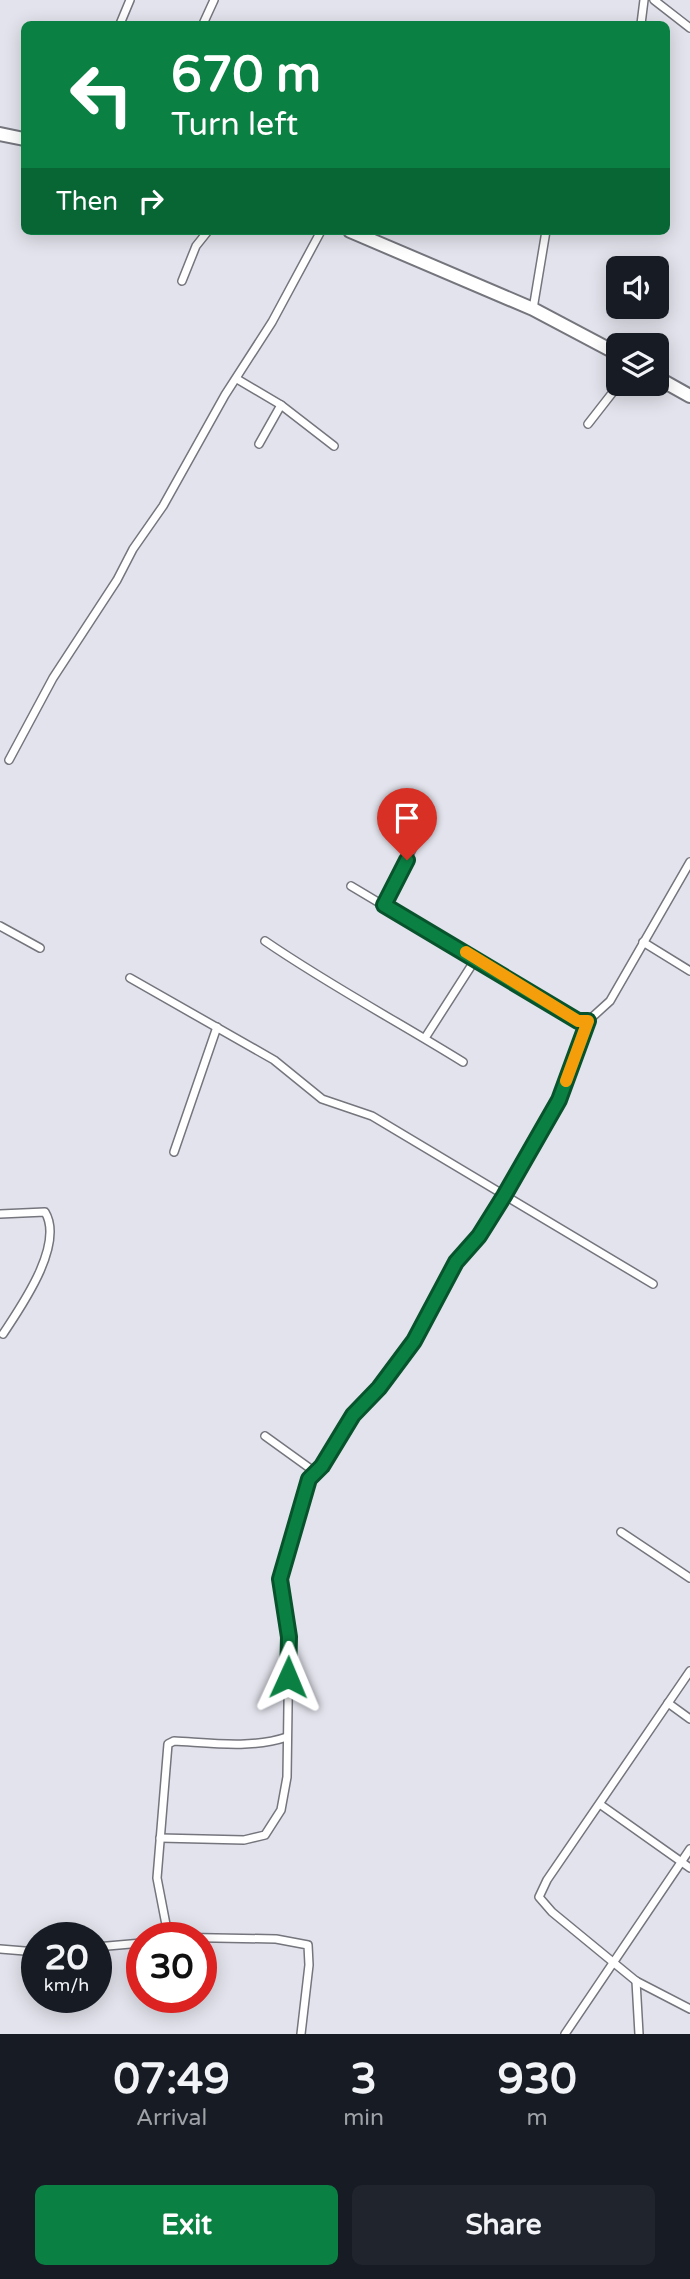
<!DOCTYPE html>
<html lang="en">
<head>
<meta charset="utf-8">
<style>
	:root { --surface:#171b24; --page:#20242c; --text:#f1f3f6; --muted:#9ea1a6; --accent:#0b8043 }
	body { margin:0; font-family:"Varela Round",sans-serif; background:var(--page); color:var(--text); height:100vh; display:flex; flex-direction:column; font-size:26px; white-space:nowrap }
	* { box-sizing:border-box; margin:0 }
	p { font-size:23px; color:var(--muted) }
	.icon { flex:none; width:38px; height:38px; fill:none; stroke:currentColor; stroke-width:2; stroke-linecap:round; stroke-linejoin:round }
	.map { position:relative; height:2034px; overflow:hidden }
	.side { display:flex; flex-direction:column; background:var(--surface); flex:1 }
	.side>* { flex:none }
	.hud { position:absolute; left:21px; top:21px; width:649px; height:214px; border-radius:10px; box-shadow:0 4px 18px #0003; background:#0b8043; color:#fff; overflow:hidden }
	.tools { position:absolute; left:606px; top:256px; display:grid; gap:14px }
	.tools a { display:grid; place-items:center; width:63px; height:63px; border-radius:10px; background:var(--surface); box-shadow:0 4px 18px #0003; font-size:35px }
	.speed { position:absolute; left:21px; top:1922px; display:flex; gap:14px; font-size:35px; font-weight:700; text-align:center }
	.speed>* { display:grid; place-content:center; width:91px; height:91px; border-radius:50%; background:var(--surface); box-shadow:0 4px 18px #0003; line-height:1 }
	.speed small { font-size:18px; font-weight:400 }
	.speed .limit { border:10px solid #d22; background:#fff; color:#111 }
	.pin { position:absolute; display:grid; place-items:center; width:60px; height:60px; color:#fff; margin:-72px -30px; border-radius:50% 50% 50% 0; rotate:-45deg; box-shadow:0 0 7px #0007 }
	.pin .icon { rotate:45deg }
	.me { position:absolute; width:77px; margin:-38px; rotate:1deg; stroke-linejoin:round; filter:drop-shadow(0 0 5px #0008) }
	.turn { display:flex; align-items:center; gap:24px; height:147px; padding:0 35px; font-size:32px }
	.turn .icon { width:91px; height:91px; stroke-width:2.5 }
	.turn b { display:block; font-size:49px; line-height:60px }
	.then { display:flex; align-items:center; height:66px; padding:0 35px; background:#0003; gap:14px; font-size:26px }
	.eta { display:flex; justify-content:space-evenly; align-items:center; height:119px; text-align:center }
	.eta b { font-size:42px; font-weight:800; line-height:49px }
	.cta { display:flex; gap:14px; margin-top:auto; padding:14px 35px }
	.cta a { flex:1; height:80px; border-radius:10px; background:var(--accent); color:#fff; font-size:28px; font-weight:800; line-height:80px; text-align:center }
	.cta a+a { background:var(--page); color:var(--text) }
	.map>svg:first-child { display:block }
</style>
</head>
<body>
<div class="map">
<svg width="690" height="2034" viewBox="0 0 690 2034">
	<rect width="100%" height="100%" fill="#e2e3ec"/>
	<g fill="none" stroke-linecap="round" stroke-linejoin="round">
		<defs>
			<g id="minor">
				<path d="M654,0L690,28"/>
				<path d="M120,24L130,0"/>
				<path d="M203,24L214,0"/>
				<path d="M641,24L644,0"/>
				<path d="M182,281L196,246L208,231"/>
				<path d="M533,309L546,231"/>
				<path d="M237,379L281,405L334,446"/>
				<path d="M588,424L620,383"/>
				<path d="M259,444L281,405"/>
				<path d="M9,760L53,678L117,580L133,549L163,506L225,395L272,322L321,231"/>
				<path d="M351,886L475,960"/>
				<path d="M384,905L418,837"/>
				<path d="M0,926L40,948"/>
				<path d="M265,941C329,985 397,1021 463,1062"/>
				<path d="M643,942L690,971"/>
				<path d="M130,978L274,1060L322,1099L372,1116L653,1284"/>
				<path d="M425,1038L475,960L577,1021H588"/>
				<path d="M174,1152L217,1027"/>
				<path d="M0,1214L45,1212C65,1245 20,1308 3,1334"/>
				<path d="M265,1436L315,1472"/>
				<path d="M621,1532L690,1578"/>
				<path d="M690,1671L547,1880L539,1897L552,1912L636,1981L690,2009"/>
				<path d="M668,1703L690,1719"/>
				<path d="M601,1805L690,1868"/>
				<path d="M160,1838L244,1840L265,1835L281,1810L287,1777L289,1637L280,1579L309,1479L322,1466L353,1415L379,1388L414,1341L456,1262L479,1236L504,1196L559,1100L588,1021L610,1001L690,862"/>
				<path d="M168,1935L157,1878L168,1744L174,1741C211,1743 251,1749 287,1737"/>
				<path d="M162,1937L276,1939L308,1945L309,1965L301,2034"/>
				<path d="M96,1947L142,1943"/>
				<path d="M0,1949L37,1952"/>
				<path d="M636,1981L639,2034"/>
				<path d="M565,2034L690,1849"/>
			</g>
			<g id="trunk">
				<path d="M0,134L24,139"/>
				<path d="M350,231L533,309L618,354"/>
				<path d="M656,377L690,396"/>
			</g>
		</defs>
		<use href="#minor" stroke="#74757d" stroke-width="10"/>
		<use href="#trunk" stroke="#74757d" stroke-width="16"/>
		<use href="#minor" stroke="#fff" stroke-width="7"/>
		<use href="#trunk" stroke="#fff" stroke-width="12"/>
	</g>
	<g fill="none" stroke-linecap="round" stroke-linejoin="round">
		<defs>
			<path id="route" d="M288,1677L289,1637L280,1579L309,1479L322,1466L353,1415L379,1388L414,1341L456,1262L479,1236L504,1196L559,1100L588,1021H578L384,905L407,860"/>
		</defs>
		<use href="#route" stroke="#07532c" stroke-width="18"/>
		<use href="#route" stroke="#0b8043" stroke-width="12"/>
		<path stroke="#f59e0b" stroke-width="12" d="M466,952L578,1021H588L566,1081"/>
	</g>
</svg>
<div class="tools">
<a><svg class="icon" aria-label="sound" viewBox="0 0 24 24"><path d="M4 9h4l5-4v14l-5-4H4zM17 9q2 3 0 6"/></svg></a>
<a><svg class="icon" aria-label="layers" viewBox="0 0 24 24"><path d="M12 4l9 5-9 5-9-5zM3 14l9 5 9-5"/></svg></a>
</div>
<div class="speed"><div>20<small>km/h</small></div><div class="limit">30</div></div>
<div class="pin" style="left:407px;top:860px;background:#d93025"><svg class="icon" aria-label="arrive" viewBox="0 0 24 24"><path d="M6 21V4h12l-3 4 3 4H6"/></svg></div>
<svg class="me" style="left:288px;top:1677px" viewBox="-20 -20 40 40"><path d="M0-17L14 15 0 8-14 15z" fill="#0b8043" stroke="#fff" stroke-width="4"/></svg>
<div class="hud">
<div class="turn"><svg class="icon" aria-label="left" viewBox="0 0 24 24"><path d="M17 20v-9H6M10 6l-5 5 5 5"/></svg><div><b>670 m</b>Turn left</div></div>
<div class="then">Then<svg class="icon" aria-label="right" viewBox="0 0 24 24"><path d="M7 20v-9h11M14 6l5 5-5 5"/></svg></div>
</div>
</div>
<section class="side">
<div class="eta">
<div><b>07:49</b><p>Arrival</p></div>
<div><b>3</b><p>min</p></div>
<div><b>930</b><p>m</p></div>
</div>
<div class="cta"><a>Exit</a><a>Share</a></div>
</section>
</body>
</html>
